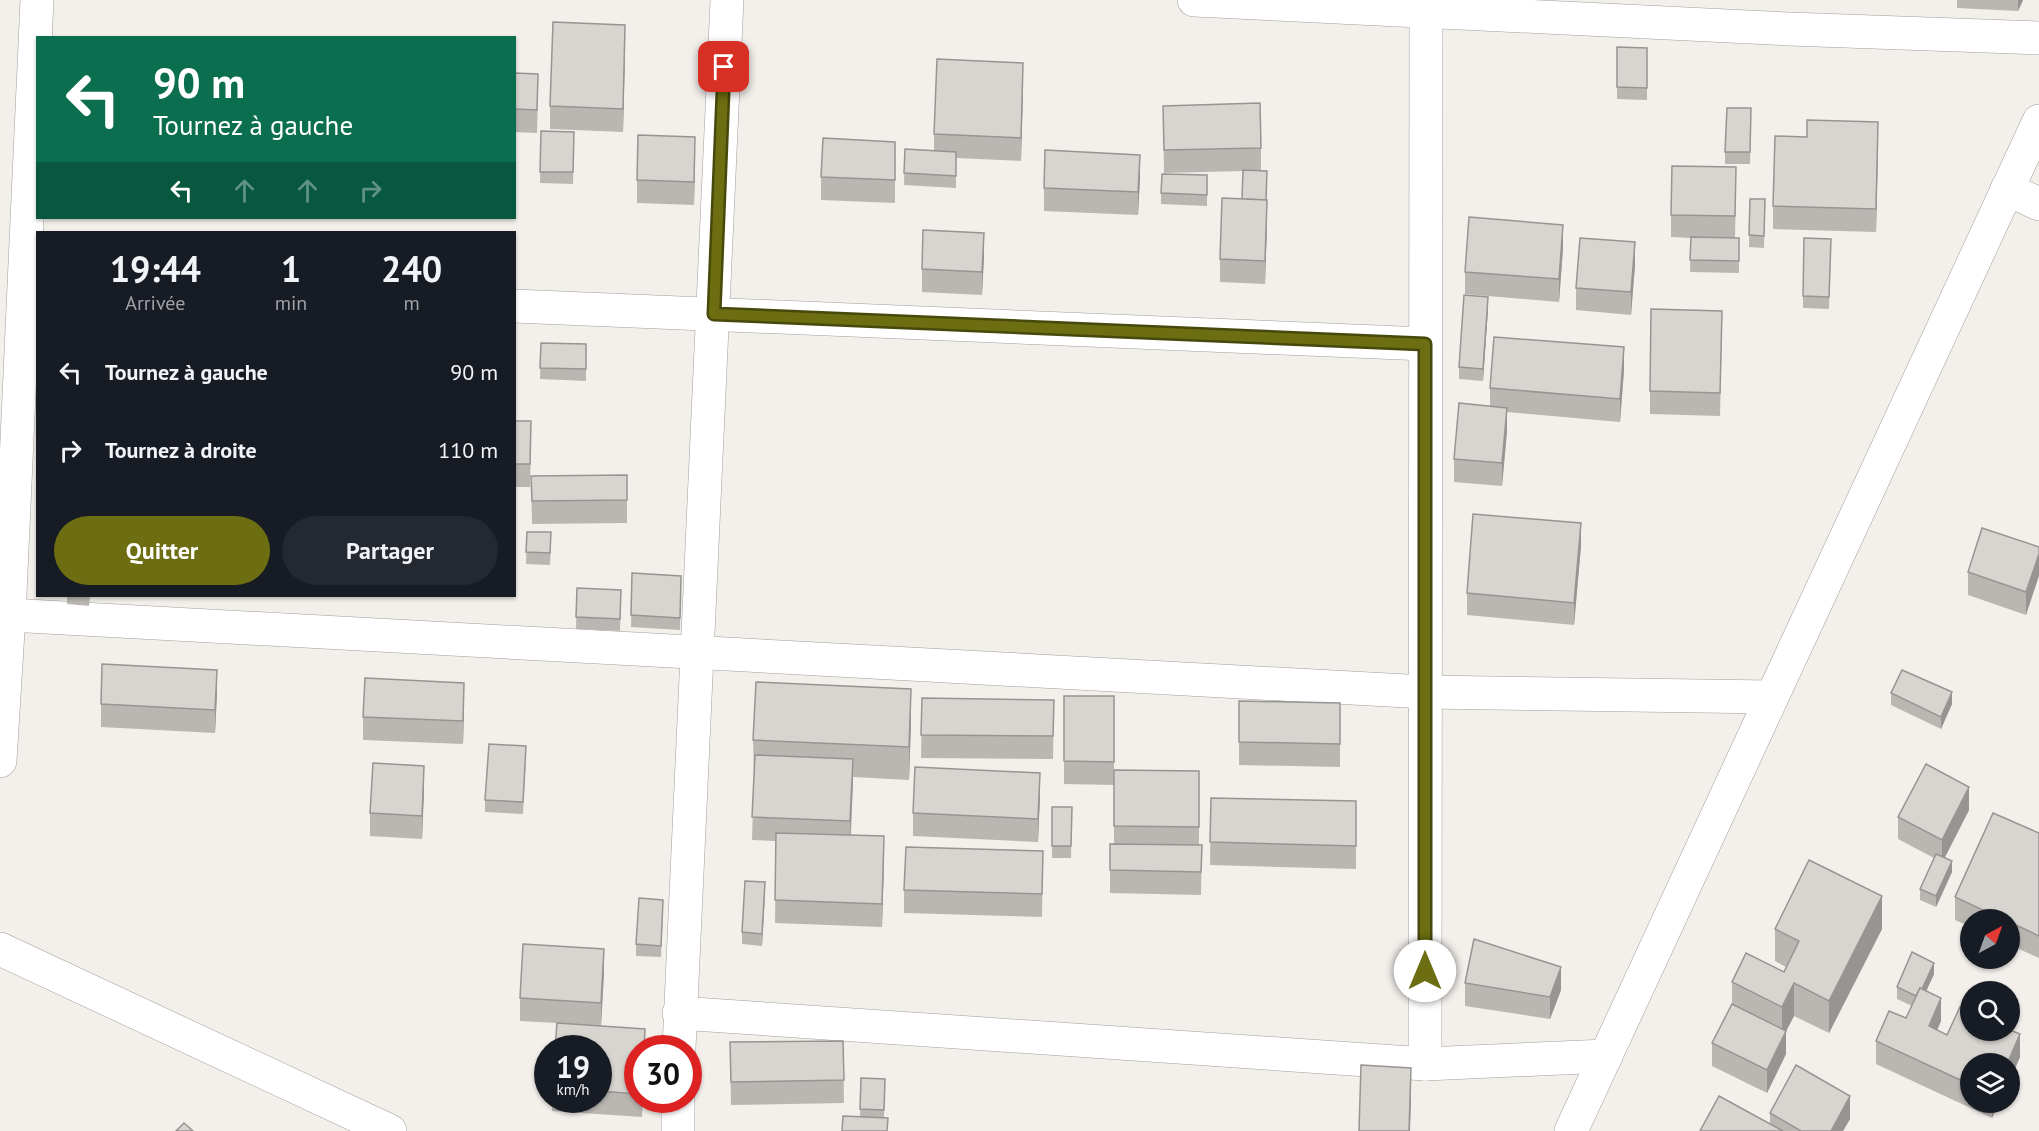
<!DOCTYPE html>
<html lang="fr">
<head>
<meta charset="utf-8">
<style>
	:root { --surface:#171b24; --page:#242831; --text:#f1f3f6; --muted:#9ea1a6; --accent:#6d6e11 }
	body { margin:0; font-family:"PT Sans",sans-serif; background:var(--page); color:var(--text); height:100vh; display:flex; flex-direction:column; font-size:22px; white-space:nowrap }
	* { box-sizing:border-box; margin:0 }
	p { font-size:20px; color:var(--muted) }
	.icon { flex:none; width:33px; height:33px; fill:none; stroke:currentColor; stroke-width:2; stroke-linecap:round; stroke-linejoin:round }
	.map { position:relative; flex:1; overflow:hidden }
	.side { position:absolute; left:36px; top:231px; width:480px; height:366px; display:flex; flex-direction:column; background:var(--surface); border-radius:0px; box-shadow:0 2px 4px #0004 }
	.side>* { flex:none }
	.top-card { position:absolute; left:36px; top:36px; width:480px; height:183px; border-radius:0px; box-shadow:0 2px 4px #0004; background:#0b6e4f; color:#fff; overflow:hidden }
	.needle { width:39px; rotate:41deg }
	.tools { position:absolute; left:1960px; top:909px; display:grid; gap:12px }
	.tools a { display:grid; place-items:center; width:60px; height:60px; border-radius:50%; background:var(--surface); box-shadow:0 2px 4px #0004; font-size:30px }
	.speed { position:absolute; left:534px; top:1035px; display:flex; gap:12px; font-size:30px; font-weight:700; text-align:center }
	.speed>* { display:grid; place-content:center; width:78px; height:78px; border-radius:50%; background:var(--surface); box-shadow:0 2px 4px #0004; line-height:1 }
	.speed small { font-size:15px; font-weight:400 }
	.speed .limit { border:9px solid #d22; background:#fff; color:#111 }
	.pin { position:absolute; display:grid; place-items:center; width:51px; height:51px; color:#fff; margin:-26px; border-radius:12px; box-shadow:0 3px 9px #0006 }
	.me { position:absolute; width:66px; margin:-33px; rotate:0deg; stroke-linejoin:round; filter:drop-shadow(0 0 4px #0008) }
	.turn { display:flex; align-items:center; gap:21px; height:126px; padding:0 18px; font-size:27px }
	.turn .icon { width:78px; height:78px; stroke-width:2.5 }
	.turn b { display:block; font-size:42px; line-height:51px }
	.lanes { display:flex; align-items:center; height:57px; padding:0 18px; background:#0003; justify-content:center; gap:30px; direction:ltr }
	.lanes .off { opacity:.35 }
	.eta { display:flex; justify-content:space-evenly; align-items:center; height:102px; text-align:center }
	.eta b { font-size:36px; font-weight:700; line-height:42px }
	.primary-button { display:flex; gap:12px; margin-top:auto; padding:12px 18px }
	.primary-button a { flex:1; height:69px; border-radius:36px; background:var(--accent); color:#fff; font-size:24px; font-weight:700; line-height:69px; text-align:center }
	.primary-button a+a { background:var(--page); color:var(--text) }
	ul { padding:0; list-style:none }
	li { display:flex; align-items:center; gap:18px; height:78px; padding:0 18px }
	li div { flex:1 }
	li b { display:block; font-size:22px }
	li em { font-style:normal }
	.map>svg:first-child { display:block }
</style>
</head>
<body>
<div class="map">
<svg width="2039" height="1131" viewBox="0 0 2039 1131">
	<rect width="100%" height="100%" fill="#f3efeb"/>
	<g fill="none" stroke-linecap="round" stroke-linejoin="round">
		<defs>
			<g id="minor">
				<path d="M1194,0L1789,29L2039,38"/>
				<path d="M1426,0L1425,1064L1606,1056"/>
				<path d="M2007,189L2039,204"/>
				<path d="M514,306L1425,344"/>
				<path d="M9,615L1425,692L1772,697"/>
				<path d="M0,761L9,615L37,0"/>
				<path d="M0,949L390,1131"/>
				<path d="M679,1013L1425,1064"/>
				<path d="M679,1048L727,0"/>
				<path d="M678,1131V1100"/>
				<path d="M1571,1131L2039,121"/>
			</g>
		</defs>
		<use href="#minor" stroke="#a29f9a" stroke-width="34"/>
		<use href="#minor" stroke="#fff" stroke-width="33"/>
	</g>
	<g fill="#bab7b3">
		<path d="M1957,0H2023L2018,11L1957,8Z"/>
		<path d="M625,47L623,132L550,129V106Z"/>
		<path d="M1617,47L1647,48V100L1617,99Z"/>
		<path d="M514,73L538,96L537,133L514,132Z"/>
		<path d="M1023,86L1021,161L956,158V188L904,185L905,149L934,151V134Z"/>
		<path d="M1163,106L1261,148V171L1266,200L1267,223L1265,284L1220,282V259L1242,199L1243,171L1164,173Z"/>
		<path d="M1751,108L1750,164H1725V152Z"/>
		<path d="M541,131L574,132L573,184L540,183Z"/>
		<path d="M1878,144L1876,232L1773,229V206Z"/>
		<path d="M695,160L694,205L637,203V180Z"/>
		<path d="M895,165V203L821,200V177Z"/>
		<path d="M1207,175V206L1161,204V193Z"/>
		<path d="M1140,178L1138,215L1044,211V188Z"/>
		<path d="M1736,190L1735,238H1739V273L1690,272L1691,238L1671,237V215Z"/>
		<path d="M1750,199H1765L1764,248L1749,247Z"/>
		<path d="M1831,239L1829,309L1803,308V296Z"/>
		<path d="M1563,248L1559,302L1465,294V272Z"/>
		<path d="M984,256L982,295L922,292V269Z"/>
		<path d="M1635,265L1631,315L1576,310V288Z"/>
		<path d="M1488,309L1483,381L1459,379V367Z"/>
		<path d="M1722,333L1720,416L1650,414V391Z"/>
		<path d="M541,343L586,344V381L540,379Z"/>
		<path d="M1624,370L1620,422L1507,412V431L1502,486L1454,482V459L1490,406V388Z"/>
		<path d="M514,421L531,444L530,487H514Z"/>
		<path d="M627,475V523L532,524L531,476Z"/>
		<path d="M527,532L551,544L550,565L526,564Z"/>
		<path d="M1581,546L1574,625L1467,615V593Z"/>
		<path d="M2039,547L2026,615L1968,595V572Z"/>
		<path d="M632,573L681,576L680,630L631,627Z"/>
		<path d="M577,588L621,590L620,631L576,629Z"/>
		<path d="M67,596H90L89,606L67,604Z"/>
		<path d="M217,693L215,733L101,727V704Z"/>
		<path d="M1891,693L1952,704L1941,729L1891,705Z"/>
		<path d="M1064,696H1114V770L1199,771V845H1202L1201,895L1110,893V844H1114V785L1064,784Z"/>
		<path d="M922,698L1054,700L1053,759L921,758Z"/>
		<path d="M1239,701L1340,703V767L1239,765Z"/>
		<path d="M464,706L463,744L363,740V717Z"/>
		<path d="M911,722L909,780L853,777L851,835L884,858L882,927L775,923L776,841L752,840L754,773L753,740Z"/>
		<path d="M526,758L523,814L485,812V800Z"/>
		<path d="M424,789L422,839L370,836V813Z"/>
		<path d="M1040,796L1038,842L913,836V813Z"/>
		<path d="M1211,798L1356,824V869L1210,865Z"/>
		<path d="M1052,807H1072L1071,858H1052Z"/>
		<path d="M1969,810L1945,857L1952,872L1936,907L1920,900V889L1934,858L1898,839V817Z"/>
		<path d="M2039,833V958L2010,945V920H1971V927L1955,920V897Z"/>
		<path d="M1043,851L1042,917L904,913V890Z"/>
		<path d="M765,893L762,946L742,944V932Z"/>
		<path d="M663,912L661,957L636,956V944Z"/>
		<path d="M1775,929H1882L1829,1033L1794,1016L1786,1031V1054L1767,1093L1712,1066V1043L1732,1004V982L1784,972L1786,967L1775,961Z"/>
		<path d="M604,972L601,1026L645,1048H638V1100H643L642,1117L552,1111V1100H598V1048L557,1023L520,1021V998Z"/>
		<path d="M1934,974L1926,991L1941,1021L1937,1030L1947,1035L2020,1057L2010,1080V1064H1971V1102H1999L1992,1118L1876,1064V1041L1906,1018L1912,1006L1897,999V987Z"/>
		<path d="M1465,983L1561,990L1550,1019L1465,1006Z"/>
		<path d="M843,1041L844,1103L731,1105L730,1042Z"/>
		<path d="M861,1078L885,1091L884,1117H860Z"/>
		<path d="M1770,1113L1850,1119L1843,1131H1700L1770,1124Z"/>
	</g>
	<g fill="#979592">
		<path d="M2018,0H2023L2018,11Z"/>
		<path d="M625,25V47L623,132V109Z"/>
		<path d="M1023,63V86L1021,161V138Z"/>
		<path d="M1878,122V144L1876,232V209Z"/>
		<path d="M695,137V160L694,205V182Z"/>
		<path d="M1140,155V178L1138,215V192Z"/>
		<path d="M1267,200V223L1265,284V261Z"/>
		<path d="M1563,225V248L1559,302V279Z"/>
		<path d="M984,233V256L982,295V272Z"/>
		<path d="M1635,242V265L1631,315V292Z"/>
		<path d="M1488,297V309L1483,381V369Z"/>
		<path d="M1624,347V370L1620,422V399Z"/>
		<path d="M1507,408V431L1502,486V463Z"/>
		<path d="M1581,523V546L1574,625V603Z"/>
		<path d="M2039,554V576L2026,615V592Z"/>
		<path d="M217,670V693L215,733V710Z"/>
		<path d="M464,683V706L463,744V721Z"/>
		<path d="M911,689V722L909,780V747Z"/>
		<path d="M1952,692V704L1941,729V717Z"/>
		<path d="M853,759V782L850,844V821Z"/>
		<path d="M424,766V789L422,839V816Z"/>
		<path d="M1040,773V796L1038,842V819Z"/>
		<path d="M1969,787V810L1942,863V840Z"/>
		<path d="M884,836V858L882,927V904Z"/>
		<path d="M1952,861V872L1936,907V896Z"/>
		<path d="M765,882V893L762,946V934Z"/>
		<path d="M1882,896V929L1829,1033V1001Z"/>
		<path d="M604,949V972L601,1026V1003Z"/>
		<path d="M1934,963V974L1918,1009V997Z"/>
		<path d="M1561,967V990L1550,1019V997Z"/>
		<path d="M1794,983V1016L1782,1039V1007Z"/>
		<path d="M1941,998V1021L1929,1049V1026Z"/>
		<path d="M1786,1031V1054L1767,1093V1070Z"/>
		<path d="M2020,1034V1057L2010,1080V1064H2007Z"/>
		<path d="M1411,1068V1100L1410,1131H1409Z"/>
		<path d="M1850,1096V1119L1843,1131H1831Z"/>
		<path d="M1992,1102H1999L1992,1118Z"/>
	</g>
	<g fill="#d8d5d0" stroke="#979592" stroke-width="1.5">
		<path d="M553,22L625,25L623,109L550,106Z"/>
		<path d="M1617,47L1647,48V88L1617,87Z"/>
		<path d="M937,59L1023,63L1021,138L934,134Z"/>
		<path d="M514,73L538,74L537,110L514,109Z"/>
		<path d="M1260,103L1261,148L1164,150L1163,106Z"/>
		<path d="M1727,108H1751L1750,152H1725Z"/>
		<path d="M1807,120L1878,122L1876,209L1773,206L1775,136L1807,137Z"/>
		<path d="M541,131L574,132L573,172H540Z"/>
		<path d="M638,135L695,137L694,182L637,180Z"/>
		<path d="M823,138L895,142V180L821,177Z"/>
		<path d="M905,149L956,152V176L904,173Z"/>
		<path d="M1045,150L1140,155L1138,192L1044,188Z"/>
		<path d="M1672,166L1736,167L1735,216L1671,215Z"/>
		<path d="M1243,170L1267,171L1266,200L1242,199Z"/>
		<path d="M1162,174L1207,175V195L1161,193Z"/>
		<path d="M1222,198L1267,200L1265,261L1220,259Z"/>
		<path d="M1750,199H1765L1764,236L1749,235Z"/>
		<path d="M1469,217L1563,225L1559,279L1465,272Z"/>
		<path d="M923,230L984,233L982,272L922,269Z"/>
		<path d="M1691,237L1739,238V261L1690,260Z"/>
		<path d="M1580,238L1635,242L1631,292L1576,288Z"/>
		<path d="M1804,238L1831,239L1829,297L1803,296Z"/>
		<path d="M1464,295L1488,297L1483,369L1459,367Z"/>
		<path d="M1651,309L1722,311L1720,393L1650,391Z"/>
		<path d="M1494,337L1624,347L1620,399L1490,388Z"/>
		<path d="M541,343L586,344V369L540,368Z"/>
		<path d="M1459,403L1507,408L1502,463L1454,459Z"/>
		<path d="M514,421H531L530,464H514Z"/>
		<path d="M627,475V500L532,501L531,476Z"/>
		<path d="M1473,514L1581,523L1574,603L1467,593Z"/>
		<path d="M1982,528L2039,547V554L2026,592L1968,572Z"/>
		<path d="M527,532H551L550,553L526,552Z"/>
		<path d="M632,573L681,576L680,618L631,615Z"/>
		<path d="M577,588L621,590L620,619L576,617Z"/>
		<path d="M102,664L217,670L215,710L101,704Z"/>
		<path d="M1902,670L1952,692L1941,717L1891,693Z"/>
		<path d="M365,678L464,683L463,721L363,717Z"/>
		<path d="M756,682L911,689L909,747L753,740Z"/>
		<path d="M1064,696H1114V762L1064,761Z"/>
		<path d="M922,698L1054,700L1053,736L921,735Z"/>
		<path d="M1239,701L1340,703V744L1239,742Z"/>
		<path d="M489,744L526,746L523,802L485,800Z"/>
		<path d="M755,755L853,759L850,821L752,817Z"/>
		<path d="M373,763L424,766L422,816L370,813Z"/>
		<path d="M1926,764L1969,787L1942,840L1898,817Z"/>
		<path d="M915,767L1040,773L1038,819L913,813Z"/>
		<path d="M1114,770L1199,771V827L1114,826Z"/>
		<path d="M1211,798L1356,801V846L1210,842Z"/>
		<path d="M1052,807H1072L1071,846H1052Z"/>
		<path d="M1993,813L2039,833V936L2010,922V920H2004L1955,897Z"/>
		<path d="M776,833L884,836L882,904L775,900Z"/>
		<path d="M1110,844L1202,845L1201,872L1110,870Z"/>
		<path d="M906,847L1043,851L1042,894L904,890Z"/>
		<path d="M1936,854L1952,861L1936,896L1920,889Z"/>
		<path d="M1809,860L1882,896L1829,1001L1794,983L1782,1007L1732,982L1746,953L1784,972L1799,941L1775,929Z"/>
		<path d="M745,881L765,882L762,934L742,932Z"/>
		<path d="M639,898L663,900L661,946L636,944Z"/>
		<path d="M1474,939L1561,967L1550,997L1465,983Z"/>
		<path d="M523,944L604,949L601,1003L520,998Z"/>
		<path d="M1912,952L1934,963L1922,989L1920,988L1916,996L1897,987Z"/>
		<path d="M1920,988L1941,998L1929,1026L1947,1035L1960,1007L1971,1012V1030H2010L2020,1034L2007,1064H1971V1085L1876,1041L1889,1011L1906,1018Z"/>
		<path d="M1732,1004L1786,1031L1767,1070L1712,1043Z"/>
		<path d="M557,1023L645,1029L644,1048H638V1094L598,1091V1048H555Z"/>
		<path d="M843,1041L844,1080L731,1082L730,1042Z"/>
		<path d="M1361,1065L1411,1068L1409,1131H1359Z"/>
		<path d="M1796,1065L1850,1096L1831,1131H1801L1770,1113Z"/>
		<path d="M861,1078L885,1079L884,1110L860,1109Z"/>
		<path d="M1719,1096L1783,1131H1700Z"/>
		<path d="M843,1116L888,1118L887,1131H842Z"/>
		<path d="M184,1123L193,1131H176Z"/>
	</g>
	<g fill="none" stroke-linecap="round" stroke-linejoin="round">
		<defs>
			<path id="route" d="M724,67L714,314L1425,344V971"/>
		</defs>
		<use href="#route" stroke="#47480b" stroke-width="15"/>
		<use href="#route" stroke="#6d6e11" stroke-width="10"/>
	</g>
</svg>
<div class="tools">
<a><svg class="needle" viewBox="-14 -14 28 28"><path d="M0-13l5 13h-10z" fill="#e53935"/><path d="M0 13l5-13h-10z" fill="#9ea1a6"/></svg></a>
<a><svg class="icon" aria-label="search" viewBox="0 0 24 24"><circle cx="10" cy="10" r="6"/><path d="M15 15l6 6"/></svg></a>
<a><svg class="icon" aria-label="layers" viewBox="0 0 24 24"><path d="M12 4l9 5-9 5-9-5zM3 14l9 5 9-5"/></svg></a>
</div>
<div class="speed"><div>19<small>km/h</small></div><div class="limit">30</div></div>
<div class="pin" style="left:724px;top:67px;background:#d93025"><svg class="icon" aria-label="arrive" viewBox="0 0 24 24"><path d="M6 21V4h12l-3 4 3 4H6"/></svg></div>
<svg class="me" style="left:1425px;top:971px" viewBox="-20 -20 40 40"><circle r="19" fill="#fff"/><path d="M0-13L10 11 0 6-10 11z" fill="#6d6e11"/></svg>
<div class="top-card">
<div class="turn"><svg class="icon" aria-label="left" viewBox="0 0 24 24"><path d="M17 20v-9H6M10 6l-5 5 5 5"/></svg><div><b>90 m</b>Tournez à gauche</div></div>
<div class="lanes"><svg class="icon" aria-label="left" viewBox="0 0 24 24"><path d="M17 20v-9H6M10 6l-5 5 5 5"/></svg><svg class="icon off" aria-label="ahead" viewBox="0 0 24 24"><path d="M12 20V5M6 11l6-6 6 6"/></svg><svg class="icon off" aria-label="ahead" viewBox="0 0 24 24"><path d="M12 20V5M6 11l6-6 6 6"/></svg><svg class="icon off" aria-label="right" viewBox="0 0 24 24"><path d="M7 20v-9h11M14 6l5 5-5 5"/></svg></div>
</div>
<section class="side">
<div class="eta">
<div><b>19:44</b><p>Arrivée</p></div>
<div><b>1</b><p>min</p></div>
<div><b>240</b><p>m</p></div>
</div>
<ul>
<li><svg class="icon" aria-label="left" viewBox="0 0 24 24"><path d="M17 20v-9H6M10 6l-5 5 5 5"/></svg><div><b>Tournez à gauche</b></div><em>90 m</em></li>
<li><svg class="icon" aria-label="right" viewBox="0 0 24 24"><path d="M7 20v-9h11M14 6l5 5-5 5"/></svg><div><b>Tournez à droite</b></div><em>110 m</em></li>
</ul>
<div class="primary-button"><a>Quitter</a><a>Partager</a></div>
</section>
</div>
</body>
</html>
